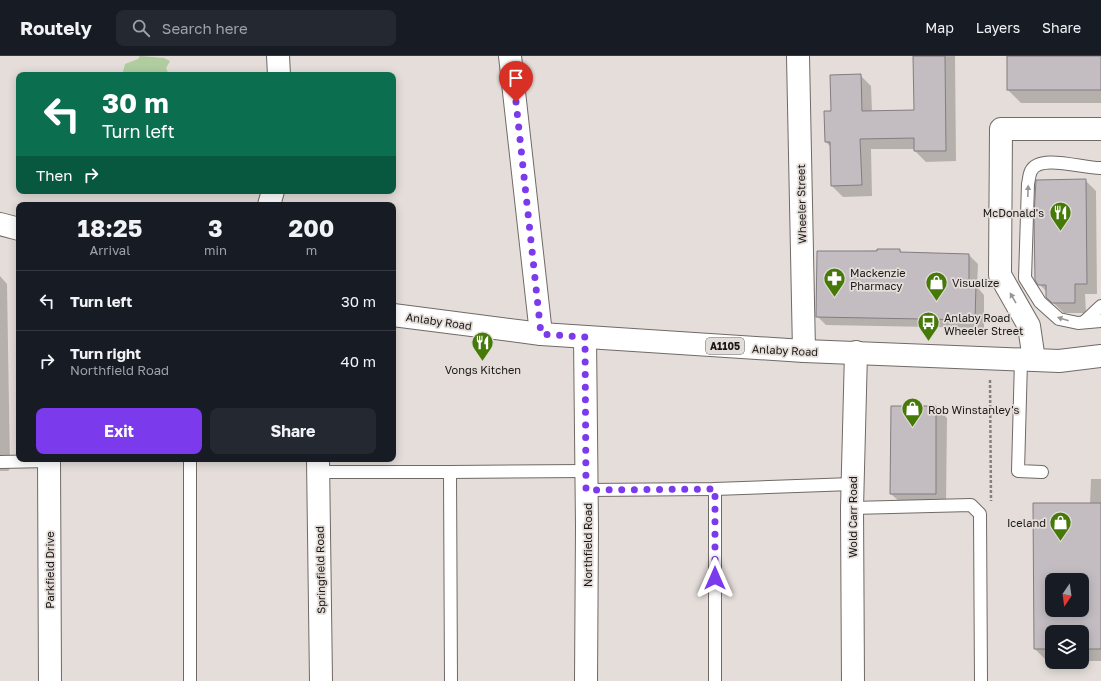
<!DOCTYPE html>
<html lang="en">
<head>
<meta charset="utf-8">
<style>
	:root { --surface:#171b24; --page:#242831; --text:#f1f3f6; --muted:#9ea1a6; --line:#363941; --accent:#7c3aed }
	body { margin:0; font-family:"Golos Text",sans-serif; background:var(--page); color:var(--text); height:100vh; display:flex; flex-direction:column; font-size:15px; white-space:nowrap }
	* { box-sizing:border-box; margin:0 }
	p { font-size:13px; color:var(--muted) }
	.icon { flex:none; width:22px; height:22px; fill:none; stroke:currentColor; stroke-width:2; stroke-linecap:round; stroke-linejoin:round }
	.map { position:relative; flex:1; overflow:hidden }
	.side { position:absolute; left:16px; top:146px; width:380px; height:260px; display:flex; flex-direction:column; background:var(--surface); border-radius:8px; box-shadow:0 2px 10px #0003 }
	.side>* { flex:none }
	.banner { position:absolute; left:16px; top:16px; width:380px; height:122px; border-radius:8px; box-shadow:0 2px 10px #0003; background:#0b6e4f; color:#fff; overflow:hidden }
	.needle { width:26px; rotate:193deg }
	.buttons { position:absolute; left:1045px; top:517px; display:grid; gap:8px }
	.buttons a { display:grid; place-items:center; width:44px; height:44px; border-radius:8px; background:var(--surface); box-shadow:0 2px 10px #0003; font-size:20px }
	.pin { position:absolute; display:grid; place-items:center; width:34px; height:34px; color:#fff; margin:-41px -17px; border-radius:50% 50% 50% 0; rotate:-45deg; box-shadow:0 0 4px #0007 }
	.pin .icon { rotate:45deg }
	.me { position:absolute; width:44px; margin:-22px; rotate:0deg; stroke-linejoin:round; filter:drop-shadow(0 0 3px #0008) }
	.turn { display:flex; align-items:center; gap:14px; height:84px; padding:0 20px; font-size:18px }
	.turn .icon { width:52px; height:52px; stroke-width:2.5 }
	.turn b { display:block; font-size:28px; line-height:34px }
	.then { display:flex; align-items:center; height:38px; padding:0 20px; background:#0003; gap:8px; font-size:15px }
	.eta { display:flex; justify-content:space-evenly; align-items:center; height:68px; text-align:center }
	.eta b { font-size:24px; font-weight:700; line-height:28px }
	.button { display:flex; gap:8px; margin-top:auto; padding:8px 20px }
	.button a { flex:1; height:46px; border-radius:8px; background:var(--accent); color:#fff; font-size:16px; font-weight:700; line-height:46px; text-align:center }
	.button a+a { background:var(--page); color:var(--text) }
	ul { padding:0; list-style:none }
	li { display:flex; align-items:center; gap:12px; height:60px; padding:0 20px; border-top:1px solid var(--line) }
	li div { flex:1 }
	li b { display:block; font-size:15px }
	li em { font-style:normal }
	header { display:flex; align-items:center; gap:24px; box-sizing:border-box; height:56px; padding:0 20px; background:var(--surface); border-bottom:1px solid var(--line) }
	header strong { font-size:19px }
	nav { display:flex; gap:22px; margin-inline-start:auto; font-size:14px }
	.search { width:280px; height:36px; background:var(--page); display:flex; align-items:center; gap:10px; box-sizing:border-box; padding:0 14px; border-radius:8px; color:var(--muted); font-size:15px }
	.map>svg:first-child { display:block }
</style>
</head>
<body>
<header>
<strong>Routely</strong>
<div class="search"><svg class="icon" aria-label="search" viewBox="0 0 24 24"><circle cx="10" cy="10" r="6"/><path d="M15 15l6 6"/></svg>Search here</div>
<nav><a>Map</a><a>Layers</a><a>Share</a></nav>
</header>
<div class="map">
<svg width="1101" height="625" viewBox="0 0 1101 625">
	<rect width="100%" height="100%" fill="#e4ddd9"/>
	<path fill="#b0cda0" d="M140,0L164,2L170,5L166,12L169,19H124L123,16L125,8L138,3Z"/>
	<g fill="#0003" fill-rule="evenodd">
		<path d="M914,0H955L956,105L926,106L915,95V93H871L872,140L843,141L832,130L831,91L826,86L832,56L860,19L871,30L872,56L915,55Z"/>
		<path d="M1008,0H1101V47H1021L1008,34Z"/>
		<path d="M1085,124L1096,135L1097,238H1085L1086,257H1064L1047,241V236L1039,228Z"/>
		<path d="M900,194L902,197L969,199L978,208L977,231L984,239V272L826,269L817,260L818,196Z"/>
		<path d="M0,220L7,228L10,413L8,415H0Z"/>
		<path d="M892,351H936L947,362L946,448H902L891,438Z"/>
		<path d="M1091,423H1101V605H1082V576H1052V605H1047L1035,593L1034,448H1090ZM1052,524H1082V554H1052Z"/>
	</g>
	<g fill="#c3bdc2" stroke="#827d82" fill-rule="evenodd">
		<path d="M913,0H945L946,95H914V82L860,83L862,129L831,130L830,86H825L824,55H831L830,19L861,18L862,55L914,54Z"/>
		<rect x="1007" y="0" width="94" height="34"/>
		<path d="M1086,123L1087,228H1075V247H1052L1046,241V229H1038L1035,224L1034,160L1036,124Z"/>
		<path d="M877,193H900V196L969,198V228L976,229L975,264L816,261L817,195H877Z"/>
		<path d="M891,350H936V438H890Z"/>
		<path d="M1033,447H1101V593H1082V576H1052V593H1034ZM1052,524H1082V554H1052Z"/>
	</g>
	<g fill="none" stroke-linecap="round" stroke-linejoin="round">
		<defs>
			<g id="lane">
				<path d="M1101,112C1085,113 1039,97 1031,115C1029,119 1029,124 1028,128L1025,222L1040,246L1059,263L1078,267L1101,265"/>
				<path d="M1084,266L1101,250"/>
				<path d="M1021,304L1018,415L1042,416"/>
				<path d="M0,406L49,405"/>
				<path d="M318,416H450"/>
				<path d="M715,433V625"/>
				<path d="M586,434L715,433L852,428"/>
				<path d="M852,452L971,449L980,458L981,625"/>
				<path d="M190,625V403"/>
				<path d="M451,625L450,416L586,415"/>
			</g>
			<g id="street">
				<path d="M278,0L279,19"/>
				<path d="M798,0L804,295"/>
				<path d="M269,149L273,135"/>
				<path d="M585,281L587,471L586,625"/>
				<path d="M1034,304L1029,270L1000,219L1001,73H1101"/>
				<path d="M49,403L50,625"/>
				<path d="M318,403L321,625"/>
				<path d="M853,625L852,452L856,296"/>
			</g>
			<path id="secondary" d="M510,0L541,278"/>
			<g id="primary">
				<path d="M0,168L19,173"/>
				<path d="M393,259L541,278L804,295L1059,305L1101,300"/>
			</g>
		</defs>
		<use href="#lane" stroke="#706a67" stroke-width="14"/>
		<use href="#street" stroke="#706a67" stroke-width="24"/>
		<use href="#secondary" stroke="#706a67" stroke-width="24"/>
		<use href="#primary" stroke="#706a67" stroke-width="24"/>
		<path stroke="#84807d" stroke-width="2.5" stroke-dasharray="3 2" stroke-linecap="butt" d="M990,324L991,445"/>
		<use href="#lane" stroke="#fff" stroke-width="12"/>
		<use href="#street" stroke="#fff" stroke-width="22"/>
		<use href="#secondary" stroke="#fff" stroke-width="22"/>
		<use href="#primary" stroke="#fff" stroke-width="22"/>
	</g>
	<defs><path id="oneway-solid" d="M-6-.8H1V-3.2L6.5 0L1 3.2V.8H-6Z"/></defs>
	<g fill="#989796">
		<use href="#oneway-solid" transform="translate(1028 135) rotate(-88)"/>
		<use href="#oneway-solid" transform="translate(1013 242) rotate(-120)"/>
		<use href="#oneway-solid" transform="translate(1063 263) rotate(-162)"/>
	</g>
	<g fill="none" stroke-linecap="round" stroke-linejoin="round">
		<path stroke="#7c3aed" stroke-width="7" stroke-dasharray="0 12.6" d="M516,46L541,278L585,281L586,434L715,433V522"/>
	</g>
	<defs>
		<symbol id="restaurant-pin" viewBox="-11 -11 22 30"><path d="M0 17L-7.5 6A9.5 9.5 0 1 1 7.5 6Z" fill="#457908" stroke="#e4ddd9"/><path d="M-5-6h1v4h1v-4h1v4h1v-4h1v5L-1.5 .5V6h-2V.5L-5-1ZM5-6V6H3V1.5H1.5Q1.5-4 5-6Z" fill="#fff"/></symbol>
		<symbol id="pharmacy-pin" viewBox="-11 -11 22 30"><path d="M0 17L-7.5 6A9.5 9.5 0 1 1 7.5 6Z" fill="#457908" stroke="#e4ddd9"/><path d="M-2-6h4v4h4v4h-4v4h-4v-4h-4v-4h4Z" fill="#fff"/></symbol>
		<symbol id="shop-pin" viewBox="-11 -11 22 30"><path d="M0 17L-7.5 6A9.5 9.5 0 1 1 7.5 6Z" fill="#457908" stroke="#e4ddd9"/><path d="M-5-2.5h2.3a2.7 3.5 0 0 1 5.4 0H5L5.5 6h-11ZM-1.5-2.5h3a1.5 2.3 0 0 0-3 0Z" fill="#fff"/></symbol>
		<symbol id="bus-pin" viewBox="-11 -11 22 30"><path d="M0 17L-7.5 6A9.5 9.5 0 1 1 7.5 6Z" fill="#457908" stroke="#e4ddd9"/><path d="M-5-6H5V4H4V6H2V4H-2V6H-4V4H-5ZM-3.5-4V0h7V-4ZM-3.5 1.2v1.5H-2V1.2ZM2 1.2v1.5H3.5V1.2Z" fill="#fff"/></symbol>
	</defs>
	<g fill-rule="evenodd">
		<use href="#restaurant-pin" x="1048" y="144" width="25" height="34"/>
		<use href="#pharmacy-pin" x="822" y="210" width="25" height="34"/>
		<use href="#shop-pin" x="924" y="214" width="25" height="34"/>
		<use href="#bus-pin" x="916" y="254" width="25" height="34"/>
		<use href="#restaurant-pin" x="470" y="274" width="25" height="34"/>
		<use href="#shop-pin" x="900" y="340" width="25" height="34"/>
		<use href="#shop-pin" x="1048" y="454" width="25" height="34"/>
	</g>
	<g text-anchor="middle" dominant-baseline="central" stroke-width="3.5" stroke-linejoin="round" paint-order="stroke">
		<rect fill="#e4ddd9" stroke="#575350" stroke-width="1" x="706" y="282" width="38" height="16" rx="3"/>
		<g font-size="10" font-weight="bold" fill="#1a1816">
			<text x="725" y="290">A1105</text>
		</g>
		<g font-size="11" fill="#1a1816" stroke="#e4ddd9">
			<text transform="translate(801 148) rotate(-91)">Wheeler Street</text>
			<text transform="translate(439 265) rotate(8)">Anlaby Road</text>
			<text transform="translate(785 294) rotate(3)">Anlaby Road</text>
			<text transform="translate(852 461) rotate(-90)">Wold Carr Road</text>
			<text transform="translate(587 489) rotate(-90)">Northfield Road</text>
			<text transform="translate(49 514) rotate(-90)">Parkfield Drive</text>
			<text transform="translate(320 514) rotate(-91)">Springfield Road</text>
		</g>
		<g font-size="11" fill="#1a1816" stroke="#e4ddd9" text-anchor="start">
			<text x="1044" y="156" text-anchor="end">McDonald's</text>
			<text x="850" y="216">Mackenzie<tspan x="850" dy="13">Pharmacy</tspan></text>
			<text x="952" y="226">Visualize</text>
			<text x="944" y="261">Anlaby Road<tspan x="944" dy="13">Wheeler Street</tspan></text>
			<text x="483" y="313" text-anchor="middle">Vongs Kitchen</text>
			<text x="928" y="353">Rob Winstanley's</text>
			<text x="1046" y="466" text-anchor="end">Iceland</text>
		</g>
	</g>
</svg>
<div class="buttons">
<a><svg class="needle" viewBox="-14 -14 28 28"><path d="M0-13l5 13h-10z" fill="#e53935"/><path d="M0 13l5-13h-10z" fill="#9ea1a6"/></svg></a>
<a><svg class="icon" aria-label="layers" viewBox="0 0 24 24"><path d="M12 4l9 5-9 5-9-5zM3 14l9 5 9-5"/></svg></a>
</div>
<div class="pin" style="left:516px;top:46px;background:#d93025"><svg class="icon" aria-label="arrive" viewBox="0 0 24 24"><path d="M6 21V4h12l-3 4 3 4H6"/></svg></div>
<svg class="me" style="left:715px;top:522px" viewBox="-20 -20 40 40"><path d="M0-17L14 15 0 8-14 15z" fill="#7c3aed" stroke="#fff" stroke-width="4"/></svg>
<div class="banner">
<div class="turn"><svg class="icon" aria-label="left" viewBox="0 0 24 24"><path d="M17 20v-9H6M10 6l-5 5 5 5"/></svg><div><b>30 m</b>Turn left</div></div>
<div class="then">Then<svg class="icon" aria-label="right" viewBox="0 0 24 24"><path d="M7 20v-9h11M14 6l5 5-5 5"/></svg></div>
</div>
<section class="side">
<div class="eta">
<div><b>18:25</b><p>Arrival</p></div>
<div><b>3</b><p>min</p></div>
<div><b>200</b><p>m</p></div>
</div>
<ul>
<li><svg class="icon" aria-label="left" viewBox="0 0 24 24"><path d="M17 20v-9H6M10 6l-5 5 5 5"/></svg><div><b>Turn left</b></div><em>30 m</em></li>
<li><svg class="icon" aria-label="right" viewBox="0 0 24 24"><path d="M7 20v-9h11M14 6l5 5-5 5"/></svg><div><b>Turn right</b><p>Northfield Road</p></div><em>40 m</em></li>
</ul>
<div class="button"><a>Exit</a><a>Share</a></div>
</section>
</div>
</body>
</html>
